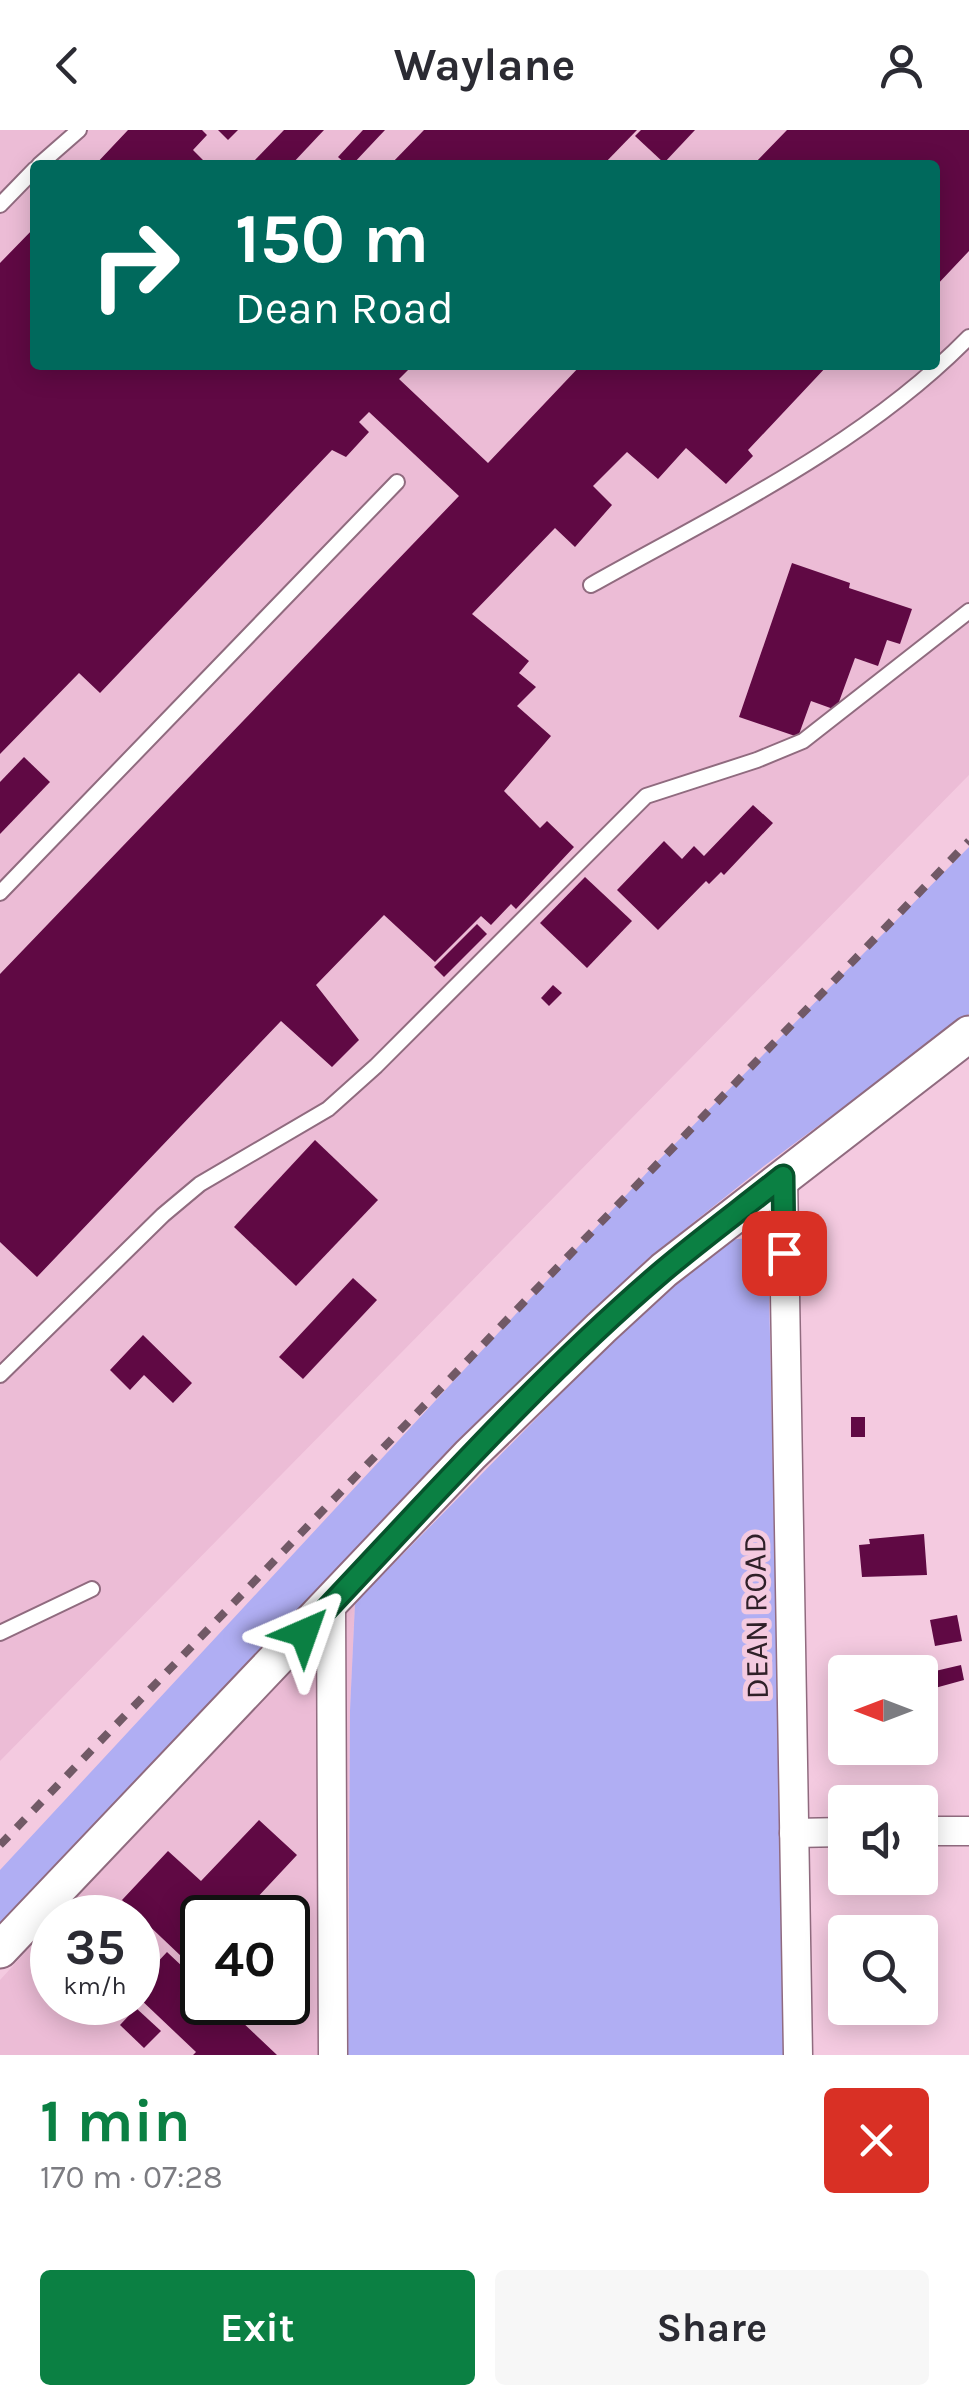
<!DOCTYPE html>
<html lang="en">
<head>
<meta charset="utf-8">
<style>
	:root { --surface:#fff; --page:#f7f7f7; --text:#2b2b33; --muted:#7c7c81; --accent:#0b8043 }
	body { margin:0; font-family:Karla,sans-serif; background:var(--page); color:var(--text); height:100vh; display:flex; flex-direction:column; font-size:38px; white-space:nowrap }
	* { box-sizing:border-box; margin:0 }
	p { font-size:32px; color:var(--muted) }
	.icon { flex:none; width:55px; height:55px; fill:none; stroke:currentColor; stroke-width:2; stroke-linecap:round; stroke-linejoin:round }
	.map { position:relative; height:1925px; overflow:hidden }
	.panel { display:flex; flex-direction:column; background:var(--surface); flex:1 }
	.panel>* { flex:none }
	.hud { position:absolute; left:30px; top:30px; width:910px; height:210px; border-radius:10px; box-shadow:0 5px 25px #0003; background:#00695c; color:#fff; overflow:hidden }
	.needle { width:65px; rotate:270deg }
	.buttons { position:absolute; left:828px; top:1525px; display:grid; gap:20px }
	.buttons a { display:grid; place-items:center; width:110px; height:110px; border-radius:10px; background:var(--surface); box-shadow:0 5px 25px #0003; font-size:50px }
	.speed { position:absolute; left:30px; top:1765px; display:flex; gap:20px; font-size:50px; font-weight:700; text-align:center }
	.speed>* { display:grid; place-content:center; width:130px; height:130px; border-radius:50%; background:var(--surface); box-shadow:0 5px 25px #0003; line-height:1 }
	.speed small { font-size:25px; font-weight:400 }
	.speed .limit { border:5px solid #111; border-radius:15px; background:#fff; color:#111 }
	.pin { position:absolute; display:grid; place-items:center; width:85px; height:85px; color:#fff; margin:-42px; border-radius:20px; box-shadow:0 5px 15px #0006 }
	.me { position:absolute; width:110px; margin:-55px; rotate:43deg; stroke-linejoin:round; filter:drop-shadow(0 0 8px #0008) }
	.turn { display:flex; align-items:center; gap:35px; height:210px; padding:0 40px; font-size:45px }
	.turn .icon { width:130px; height:130px; stroke-width:2.5 }
	.turn b { display:block; font-size:70px; line-height:85px }
	.round { display:grid; place-items:center; flex:none; width:105px; height:105px; border-radius:10px; background:var(--page) }
	.summary { display:flex; align-items:center; justify-content:space-between; height:170px; padding:0 40px }
	h1 { font-size:60px; font-weight:700; line-height:75px; color:var(--accent) }
	.cta { display:flex; gap:20px; margin-top:auto; padding:20px 40px }
	.cta a { flex:1; height:115px; border-radius:10px; background:var(--accent); color:#fff; font-size:40px; font-weight:700; line-height:115px; text-align:center }
	.cta a+a { background:var(--page); color:var(--text) }
	header { display:flex; justify-content:space-between; align-items:center; height:130px; padding:0 40px; background:var(--surface); font-size:45px; font-weight:700 }
	.map>svg:first-child { display:block }
</style>
</head>
<body>
<header><svg class="icon" aria-label="back" viewBox="0 0 24 24"><path d="M15 5l-7 7 7 7"/></svg>Waylane<svg class="icon" aria-label="person" viewBox="0 0 24 24"><circle cx="12" cy="8" r="4"/><path d="M4 21q1-7 8-7t8 7"/></svg></header>
<div class="map">
<svg width="969" height="1925" viewBox="0 0 969 1925">
	<rect width="100%" height="100%" fill="#f4cae0"/>
	<g fill="#ecbcd6" fill-rule="evenodd">
		<path d="M0,0H969V645L0,1631ZM35,35H935V235H35Z"/>
		<path d="M355,1473L350,1580L348,1925H0V1850L52,1793V1872H138V1788L58,1787ZM202,1788H288V1872H202Z"/>
	</g>
	<g fill="#b0aef3">
		<path d="M969,717V884L764,1036L644,1132L316,1462L0,1793V1740L654,1035Z"/>
		<path d="M748,1108L768,1117L786,1925H348L350,1580L355,1473L623,1200L728,1110Z"/>
	</g>
	<g fill="#600944">
		<path d="M128,0H202L207,5L193,20L208,35H95Z"/>
		<path d="M218,0H238L228,10Z"/>
		<path d="M284,0H324L291,35H250Z"/>
		<path d="M363,0H385L352,35H347L338,27Z"/>
		<path d="M424,0H637L603,35H390Z"/>
		<path d="M641,0H695L664,33L635,6Z"/>
		<path d="M787,0H969V121L935,157V35H753Z"/>
		<path d="M35,97V235H413L399,249L488,333L581,235H828L748,320L753,326L726,354L686,318L658,349L627,322L593,356L612,375L575,417L555,398L472,484L529,531L519,543L536,557L517,576L551,606L504,661L540,698L547,691L574,717L516,779L511,774L491,795L481,786L435,832L384,785L316,855L359,910L332,937L281,891L37,1147L0,1112V844L459,366L369,282L359,292L369,302L346,327L332,320L100,563L79,543L0,624V133Z"/>
		<path d="M792,433L850,453L849,458L912,479L900,514L887,510L878,536L855,528L836,580L811,571L798,607L739,587Z"/>
		<path d="M24,627L50,652L0,704V652Z"/>
		<path d="M753,675L773,693L724,745L721,742L709,754L706,751L658,800L617,760L664,711L682,729L694,716L704,726Z"/>
		<path d="M585,747L632,791L587,838L540,793Z"/>
		<path d="M477,794L487,804L444,847L434,837Z"/>
		<path d="M553,855L562,863L549,876L541,868Z"/>
		<path d="M315,1010L378,1070L296,1156L234,1097Z"/>
		<path d="M353,1148L377,1170L303,1249L279,1227Z"/>
		<path d="M143,1205L192,1253L173,1273L144,1245L130,1260L110,1240Z"/>
		<rect x="851" y="1287" width="14" height="20"/>
		<path d="M924,1404L927,1445L862,1447L859,1415L870,1414L869,1409Z"/>
		<path d="M957,1485L962,1511L935,1516L930,1490Z"/>
		<path d="M961,1535L964,1550L935,1558L931,1542Z"/>
		<path d="M921,1604L925,1618L897,1627L893,1618H920Z"/>
		<path d="M259,1690L297,1725L238,1788H202V1846L122,1770L168,1721L201,1751Z"/>
		<path d="M167,1822L202,1855V1872H221L277,1925H193L196,1922L138,1867V1853Z"/>
		<path d="M136,1878L161,1901L144,1918L120,1895Z"/>
	</g>
	<g fill="none" stroke-linecap="round" stroke-linejoin="round">
		<defs>
			<g id="service">
				<path d="M39,35L79,0"/>
				<path d="M0,75L35,39"/>
				<path d="M591,455C721,382 863,315 969,207"/>
				<path d="M0,763L397,352"/>
				<path d="M0,1245L163,1085L200,1054L328,979L376,936L646,666L757,630L803,611L969,481"/>
				<path d="M0,1503L92,1459"/>
			</g>
			<g id="minor">
				<path d="M783,1046L798,1925"/>
				<path d="M331,1474L333,1925"/>
				<path d="M920,1701H969"/>
				<path d="M794,1703L845,1702"/>
			</g>
			<path id="tertiary" d="M0,1820L470,1325L601,1198L664,1140L969,904"/>
		</defs>
		<use href="#service" stroke="#906b7f" stroke-width="18"/>
		<use href="#minor" stroke="#906b7f" stroke-width="31"/>
		<use href="#tertiary" stroke="#906b7f" stroke-width="39"/>
		<use href="#service" stroke="#fff" stroke-width="14"/>
		<use href="#minor" stroke="#fff" stroke-width="28"/>
		<use href="#tertiary" stroke="#fff" stroke-width="35"/>
		<path stroke="#715966" stroke-width="8" stroke-dasharray="12 12" stroke-linecap="butt" d="M0,1715L969,711"/>
	</g>
	<g fill="none" stroke-linecap="round" stroke-linejoin="round">
		<defs>
			<path id="route" d="M304,1503C421,1380 534,1251 663,1141C702,1108 743,1078 783,1046L784,1123"/>
		</defs>
		<use href="#route" stroke="#07532c" stroke-width="25"/>
		<use href="#route" stroke="#0b8043" stroke-width="18"/>
	</g>
	<g text-anchor="middle" dominant-baseline="central" stroke-width="10" stroke-linejoin="round" paint-order="stroke">
		<g font-size="32" fill="#2f2028" stroke="#f4cae0">
			<text transform="translate(756 1486) rotate(-91)">DEAN ROAD</text>
		</g>
	</g>
</svg>
<div class="buttons">
<a><svg class="needle" viewBox="-14 -14 28 28"><path d="M0-13l5 13h-10z" fill="#e53935"/><path d="M0 13l5-13h-10z" fill="#7c7c81"/></svg></a>
<a><svg class="icon" aria-label="sound" viewBox="0 0 24 24"><path d="M4 9h4l5-4v14l-5-4H4zM17 9q2 3 0 6"/></svg></a>
<a><svg class="icon" aria-label="search" viewBox="0 0 24 24"><circle cx="10" cy="10" r="6"/><path d="M15 15l6 6"/></svg></a>
</div>
<div class="speed"><div>35<small>km/h</small></div><div class="limit">40</div></div>
<div class="pin" style="left:784px;top:1123px;background:#d93025"><svg class="icon" aria-label="arrive" viewBox="0 0 24 24"><path d="M6 21V4h12l-3 4 3 4H6"/></svg></div>
<svg class="me" style="left:304px;top:1503px" viewBox="-20 -20 40 40"><path d="M0-17L14 15 0 8-14 15z" fill="#0b8043" stroke="#fff" stroke-width="4"/></svg>
<div class="hud">
<div class="turn"><svg class="icon" aria-label="right" viewBox="0 0 24 24"><path d="M7 20v-9h11M14 6l5 5-5 5"/></svg><div><b>150 m</b>Dean Road</div></div>
</div>
</div>
<section class="panel">
<div class="summary"><div><h1>1 min</h1><p>170 m · 07:28</p></div><a class="round" style="background:#d93025;color:#fff"><svg class="icon" aria-label="close" viewBox="0 0 24 24"><path d="M6 6l12 12M18 6L6 18"/></svg></a></div>
<div class="cta"><a>Exit</a><a>Share</a></div>
</section>
</body>
</html>
